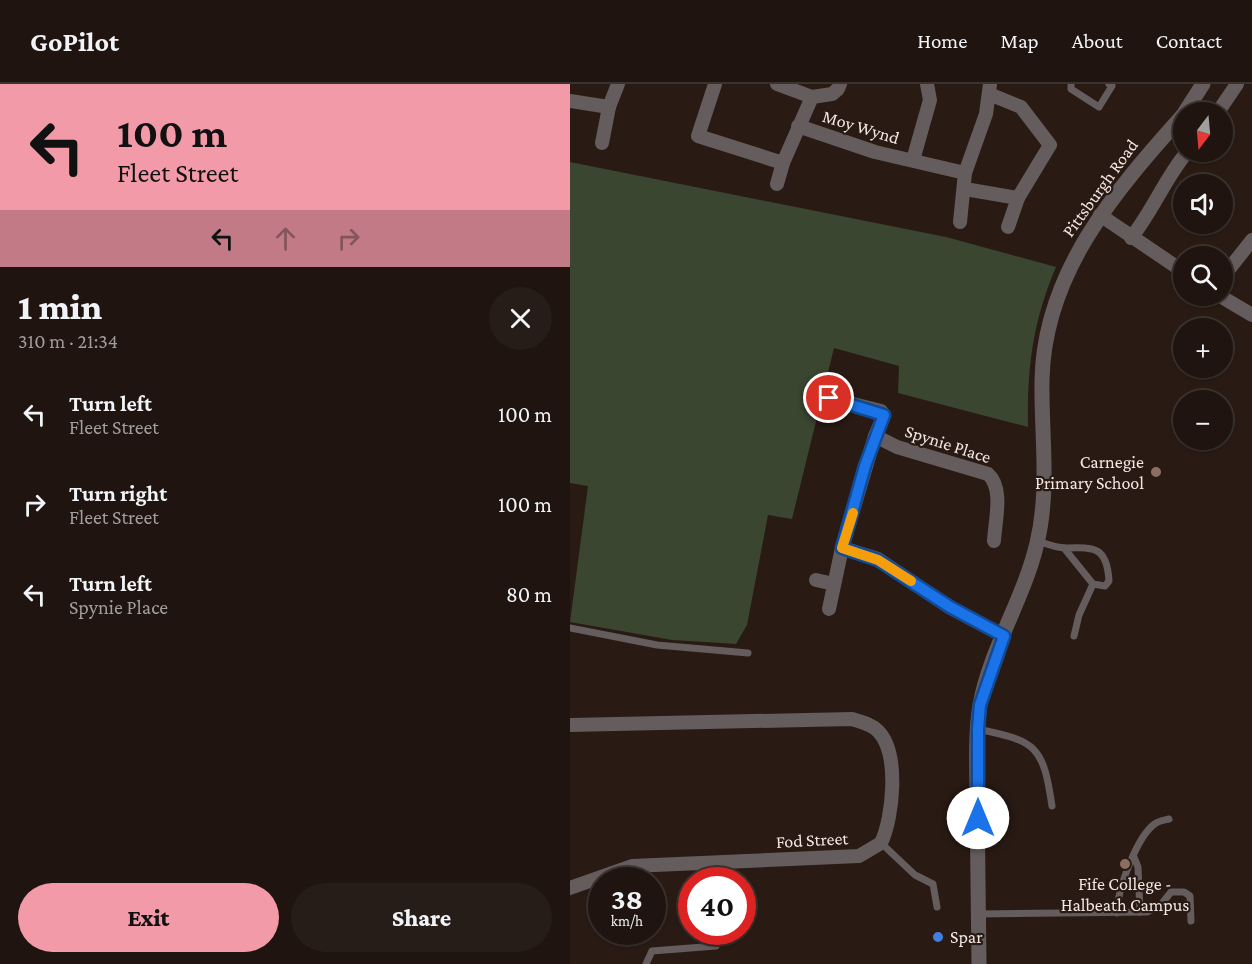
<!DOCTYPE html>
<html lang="en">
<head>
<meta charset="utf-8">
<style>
	:root { --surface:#1f140f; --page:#271d18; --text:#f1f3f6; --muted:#a19e9e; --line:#3c332f; --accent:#f39aa8 }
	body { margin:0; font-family:"Crimson Pro",serif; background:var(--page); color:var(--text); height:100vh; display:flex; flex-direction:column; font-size:22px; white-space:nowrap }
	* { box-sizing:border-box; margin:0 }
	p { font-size:20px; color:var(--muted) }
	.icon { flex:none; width:33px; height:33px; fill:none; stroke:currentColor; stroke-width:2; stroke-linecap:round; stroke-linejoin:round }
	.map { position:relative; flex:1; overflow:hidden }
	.side { display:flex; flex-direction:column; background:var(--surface); width:570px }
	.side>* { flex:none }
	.top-card { background:#f39aa8; color:#111; overflow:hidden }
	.needle { width:39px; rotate:196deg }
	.controls { position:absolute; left:603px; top:18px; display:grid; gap:12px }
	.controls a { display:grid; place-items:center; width:60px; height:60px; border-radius:50%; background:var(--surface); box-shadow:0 2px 4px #0004,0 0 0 2px var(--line); font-size:30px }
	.speed { position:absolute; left:18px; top:783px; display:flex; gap:12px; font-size:30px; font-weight:700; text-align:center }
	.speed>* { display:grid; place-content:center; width:78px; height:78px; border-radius:50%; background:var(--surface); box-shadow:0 2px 4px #0004,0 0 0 2px var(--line); line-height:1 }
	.speed small { font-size:15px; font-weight:400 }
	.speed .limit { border:9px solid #d22; background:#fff; color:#111 }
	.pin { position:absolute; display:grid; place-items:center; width:51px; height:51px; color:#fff; margin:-26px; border:3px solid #fff; border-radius:50%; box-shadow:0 2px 6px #0007 }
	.me { position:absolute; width:66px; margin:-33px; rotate:0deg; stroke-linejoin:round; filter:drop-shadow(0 0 4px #0008) }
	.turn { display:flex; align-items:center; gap:21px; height:126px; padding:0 18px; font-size:27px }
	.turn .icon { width:78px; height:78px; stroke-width:2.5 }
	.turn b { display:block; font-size:42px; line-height:51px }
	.lanes { display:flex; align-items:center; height:57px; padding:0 18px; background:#0003; justify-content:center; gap:30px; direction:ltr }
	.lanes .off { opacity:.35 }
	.round { display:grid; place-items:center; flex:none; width:63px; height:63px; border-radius:32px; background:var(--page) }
	.headline { display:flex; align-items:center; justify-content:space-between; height:102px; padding:0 18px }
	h1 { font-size:36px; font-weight:800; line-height:45px }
	.cta { display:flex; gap:12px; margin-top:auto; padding:12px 18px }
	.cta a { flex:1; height:69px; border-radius:36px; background:var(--accent); color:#111; font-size:24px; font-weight:800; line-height:69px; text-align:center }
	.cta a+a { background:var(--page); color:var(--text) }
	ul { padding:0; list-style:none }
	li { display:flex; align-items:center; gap:18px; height:90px; padding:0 18px }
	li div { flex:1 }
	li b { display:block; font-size:22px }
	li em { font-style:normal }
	header { display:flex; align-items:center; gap:36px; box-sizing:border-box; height:84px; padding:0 30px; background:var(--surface); border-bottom:2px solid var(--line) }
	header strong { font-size:28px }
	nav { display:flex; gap:33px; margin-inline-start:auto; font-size:21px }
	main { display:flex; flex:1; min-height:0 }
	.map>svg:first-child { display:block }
</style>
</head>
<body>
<header>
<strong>GoPilot</strong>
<nav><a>Home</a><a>Map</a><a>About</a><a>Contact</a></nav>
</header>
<main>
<section class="side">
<div class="top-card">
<div class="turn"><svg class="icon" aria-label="left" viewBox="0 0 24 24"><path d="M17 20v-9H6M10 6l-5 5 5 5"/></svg><div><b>100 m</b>Fleet Street</div></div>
<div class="lanes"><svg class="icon" aria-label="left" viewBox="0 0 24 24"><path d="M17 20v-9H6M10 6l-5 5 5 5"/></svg><svg class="icon off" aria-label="ahead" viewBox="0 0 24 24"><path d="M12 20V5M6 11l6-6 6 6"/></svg><svg class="icon off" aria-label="right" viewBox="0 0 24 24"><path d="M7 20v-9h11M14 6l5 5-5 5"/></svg></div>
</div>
<div class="headline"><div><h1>1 min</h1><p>310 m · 21:34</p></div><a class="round"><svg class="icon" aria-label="close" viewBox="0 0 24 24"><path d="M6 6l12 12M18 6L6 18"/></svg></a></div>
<ul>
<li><svg class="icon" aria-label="left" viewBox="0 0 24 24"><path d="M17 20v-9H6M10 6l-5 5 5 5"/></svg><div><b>Turn left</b><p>Fleet Street</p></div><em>100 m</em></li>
<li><svg class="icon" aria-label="right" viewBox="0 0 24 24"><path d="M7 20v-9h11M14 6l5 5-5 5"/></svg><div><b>Turn right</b><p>Fleet Street</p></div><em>100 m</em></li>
<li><svg class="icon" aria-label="left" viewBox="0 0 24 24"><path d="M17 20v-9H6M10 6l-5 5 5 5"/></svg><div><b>Turn left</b><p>Spynie Place</p></div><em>80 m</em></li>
</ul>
<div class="cta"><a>Exit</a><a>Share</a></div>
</section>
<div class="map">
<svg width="682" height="880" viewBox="0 0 682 880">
	<rect width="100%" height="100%" fill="#291a14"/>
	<path fill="#3a4630" d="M0,78L376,153L486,183C463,237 457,283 458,343L328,309L329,282L264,264L222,435L198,431L177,541L166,560L102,556L0,538L18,402L0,399Z"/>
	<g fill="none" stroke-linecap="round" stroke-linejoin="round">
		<g stroke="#655c5d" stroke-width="7">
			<path d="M501,0V5L529,23L542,2L539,0"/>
			<path d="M468,457C476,460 487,464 496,464C525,463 537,463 539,497L535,502L523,500L494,464"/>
			<path d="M0,544L87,561L178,569"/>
			<path d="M504,552L509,531L523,500"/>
			<path d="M407,645C467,657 473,662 482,722"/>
			<path d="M311,759L345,791L363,800L367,823"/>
			<path d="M564,773L568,783L570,828"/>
			<path d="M547,829C547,807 567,751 586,739C589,737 595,736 599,735"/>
			<path d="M408,830L577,828L590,822L601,808H614L620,812L621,837"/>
			<path d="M76,880L82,867L146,862"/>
		</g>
		<g stroke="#655c5d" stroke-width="14">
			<path d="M145,0L128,52L213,79"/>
			<path d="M207,0L242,13"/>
			<path d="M419,10L451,23L480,61L448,114L438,143"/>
			<path d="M0,17L39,23"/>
			<path d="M648,28L667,0"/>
			<path d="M228,42L305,68L395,89"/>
			<path d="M32,59L39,23L48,0"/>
			<path d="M343,76L360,16L357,0"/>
			<path d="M207,100L213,79L242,13L262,10L268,5L270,0"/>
			<path d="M395,105L448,114"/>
			<path d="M530,131L614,188"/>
			<path d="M390,138L395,89L416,30L420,0"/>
			<path d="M561,154C584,125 594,96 617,68"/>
			<path d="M652,194L682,156"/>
			<path d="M650,212L682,231"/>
			<path d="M259,314L311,327L314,331L305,352L327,363L418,390C434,404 425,437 424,457"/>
			<path d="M272,464L305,352"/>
			<path d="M246,496L264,500"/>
			<path d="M259,525L272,464L308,475L379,523L434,552"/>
			<path d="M0,641L282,635C291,638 301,640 308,647C330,669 323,734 311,759L289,772L62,782L0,804"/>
		</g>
		<g stroke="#655c5d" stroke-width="15">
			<path d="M615,28L633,0"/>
			<path d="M409,880C408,824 408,768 407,712C407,682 405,651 410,621C420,565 454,515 467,459C480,405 471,350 472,296C474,188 546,106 614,30"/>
		</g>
	</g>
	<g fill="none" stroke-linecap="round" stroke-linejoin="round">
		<defs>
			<path id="route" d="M259,314L314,331L295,382L272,464L308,476L380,523L434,552L410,621L408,645V734"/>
		</defs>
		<use href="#route" stroke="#114b97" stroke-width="15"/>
		<use href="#route" stroke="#1a73e8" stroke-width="10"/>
		<path stroke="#f59e0b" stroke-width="10" d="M283,429L272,464L308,476L341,497"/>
	</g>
	<g fill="#8d6e63" stroke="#291a14" stroke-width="2">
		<circle cx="586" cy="388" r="6"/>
		<circle cx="555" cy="780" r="6"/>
	</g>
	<circle fill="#3f7fe0" stroke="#291a14" stroke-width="2" cx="368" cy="853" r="6"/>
	<g text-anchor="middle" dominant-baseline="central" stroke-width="4.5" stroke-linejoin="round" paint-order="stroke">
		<g font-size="18" fill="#f1e6e2" stroke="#291a14">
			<text transform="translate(291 43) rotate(17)">Moy Wynd</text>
			<text transform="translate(530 104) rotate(-54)">Pittsburgh Road</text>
			<text transform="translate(378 360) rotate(18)">Spynie Place</text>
			<text transform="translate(242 756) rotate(-3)">Fod Street</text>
		</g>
		<g font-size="18" fill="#f1e6e2" stroke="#291a14" text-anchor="end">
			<text x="574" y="378">Carnegie<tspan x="574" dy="21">Primary School</tspan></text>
			<text x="555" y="800" text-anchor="middle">Fife College -<tspan x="555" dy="21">Halbeath Campus</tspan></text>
			<text x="380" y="853" text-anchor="start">Spar</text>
		</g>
	</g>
</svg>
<div class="controls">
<a><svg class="needle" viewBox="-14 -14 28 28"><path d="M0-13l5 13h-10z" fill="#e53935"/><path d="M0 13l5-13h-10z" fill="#a19e9e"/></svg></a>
<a><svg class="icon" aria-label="sound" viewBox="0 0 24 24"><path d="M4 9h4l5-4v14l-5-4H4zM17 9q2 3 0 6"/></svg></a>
<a><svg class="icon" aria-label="search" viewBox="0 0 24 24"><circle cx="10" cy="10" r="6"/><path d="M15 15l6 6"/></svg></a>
<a>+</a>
<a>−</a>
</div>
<div class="speed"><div>38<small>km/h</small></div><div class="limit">40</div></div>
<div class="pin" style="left:259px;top:314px;background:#d93025"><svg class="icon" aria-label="arrive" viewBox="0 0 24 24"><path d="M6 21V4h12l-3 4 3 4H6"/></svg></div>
<svg class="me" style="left:408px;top:734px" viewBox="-20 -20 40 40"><circle r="19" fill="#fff"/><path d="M0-13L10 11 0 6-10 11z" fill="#1a73e8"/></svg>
</div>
</main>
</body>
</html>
